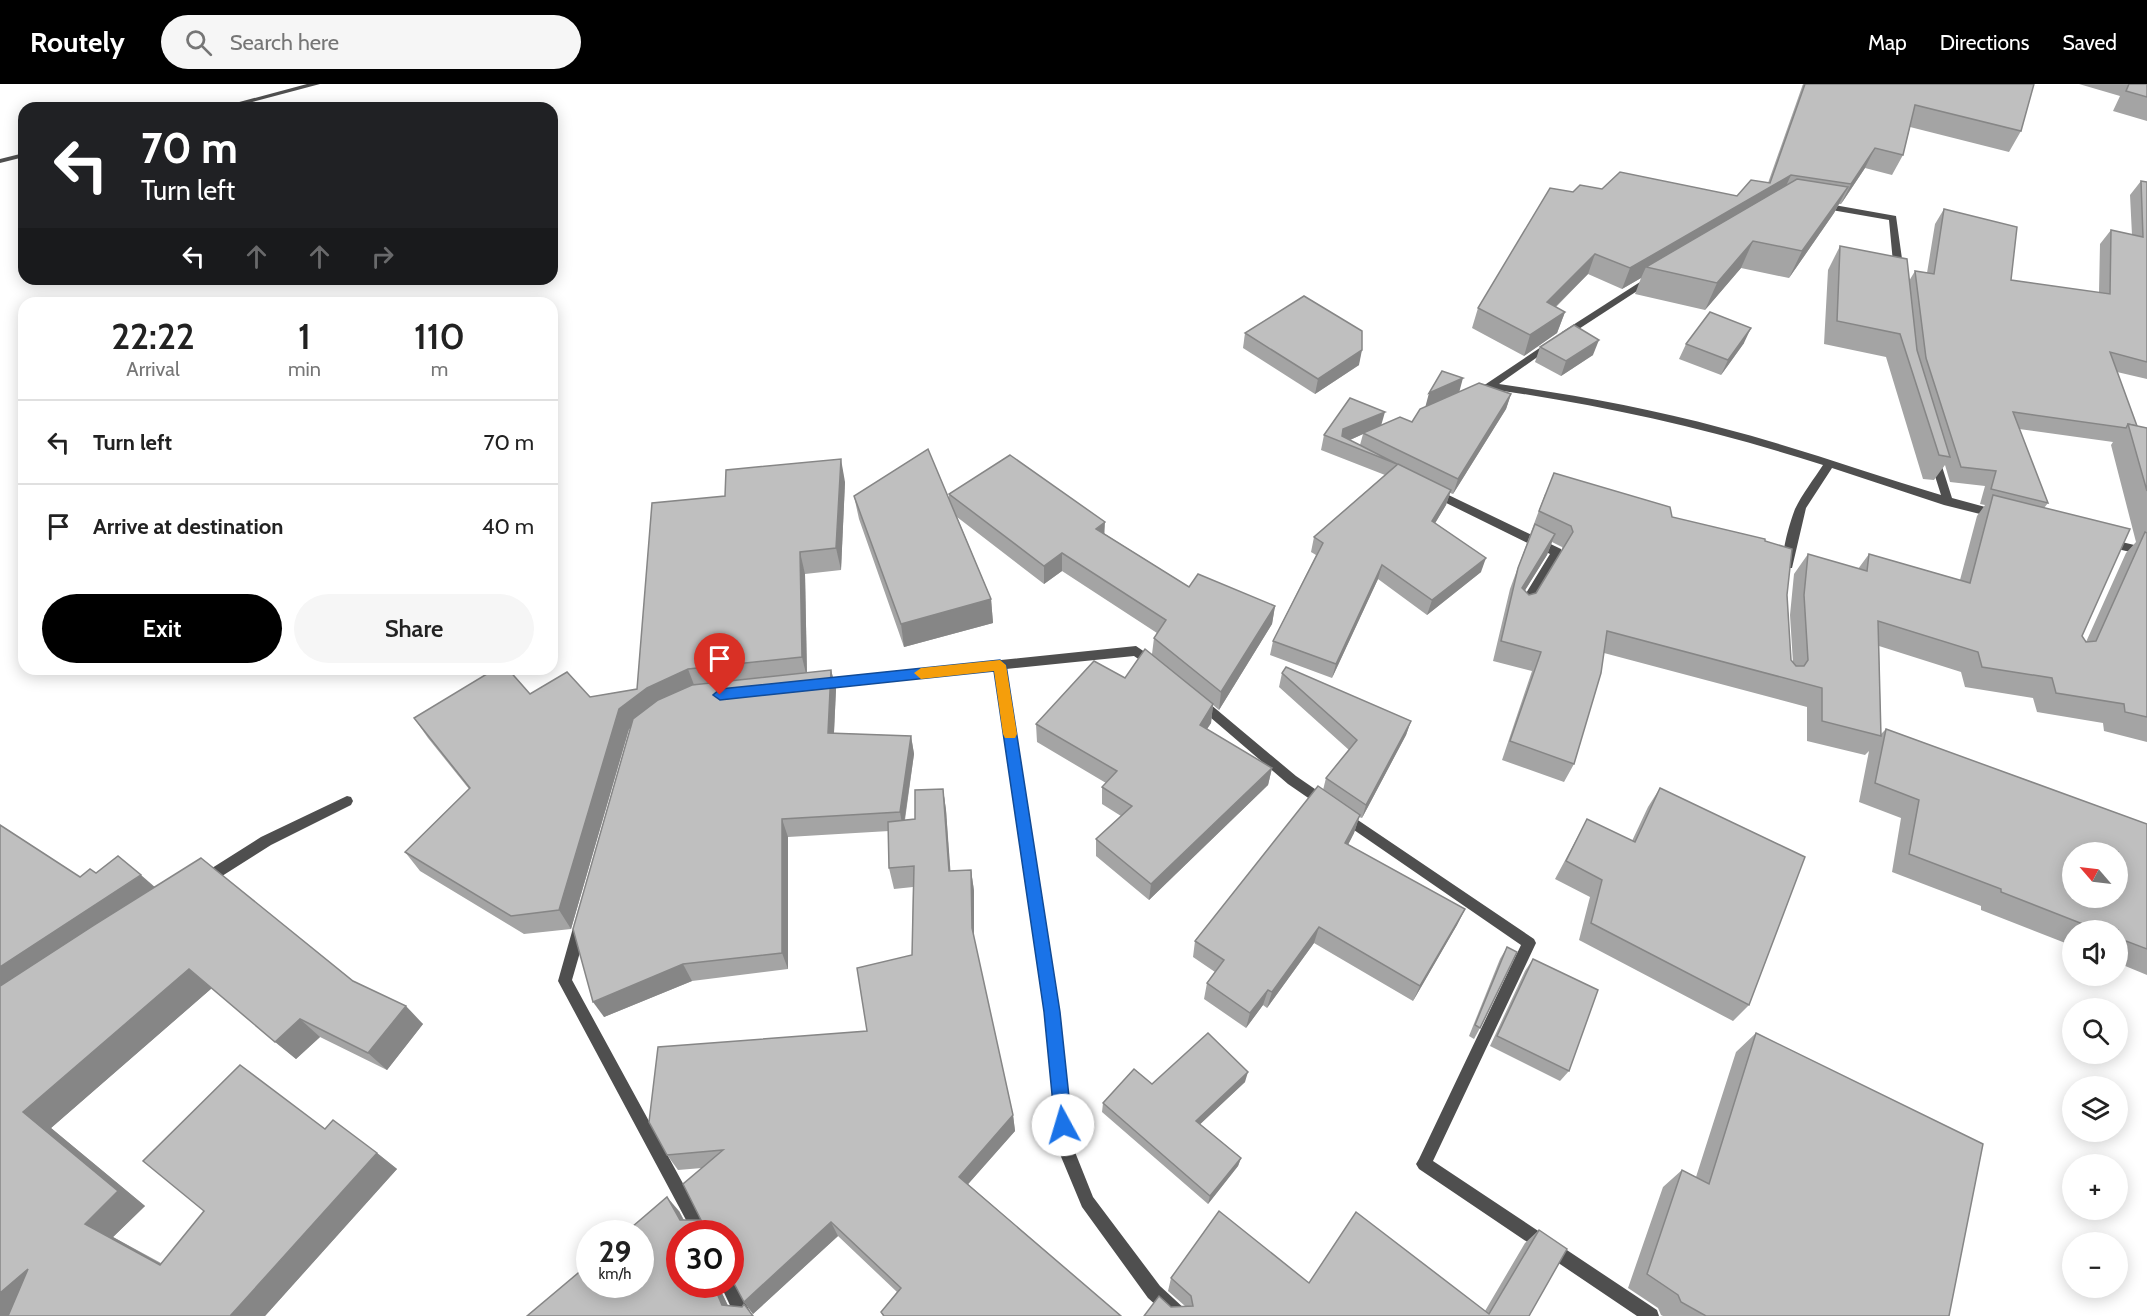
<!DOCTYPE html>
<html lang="en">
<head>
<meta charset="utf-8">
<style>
	:root { --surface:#fff; --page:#f6f6f6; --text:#222; --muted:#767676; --line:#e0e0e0; --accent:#000 }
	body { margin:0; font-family:Cabin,sans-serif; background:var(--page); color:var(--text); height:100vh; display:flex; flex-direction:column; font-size:22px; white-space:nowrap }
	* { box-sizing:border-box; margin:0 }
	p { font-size:20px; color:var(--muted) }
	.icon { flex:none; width:33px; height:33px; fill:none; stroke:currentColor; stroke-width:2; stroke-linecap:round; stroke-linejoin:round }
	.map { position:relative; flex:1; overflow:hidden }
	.sheet { position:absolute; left:18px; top:213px; width:540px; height:378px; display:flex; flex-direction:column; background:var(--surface); border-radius:18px; box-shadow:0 3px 15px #0003 }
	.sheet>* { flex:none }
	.hud { position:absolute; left:18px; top:18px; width:540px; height:183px; border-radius:18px; box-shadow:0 3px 15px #0003; background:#202124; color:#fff; overflow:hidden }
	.needle { width:39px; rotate:298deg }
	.buttons { position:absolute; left:2062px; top:758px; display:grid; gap:12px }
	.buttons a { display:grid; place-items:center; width:66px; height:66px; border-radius:50%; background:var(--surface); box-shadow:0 3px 15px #0003; font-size:30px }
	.speed { position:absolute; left:576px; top:1136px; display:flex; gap:12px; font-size:30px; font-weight:700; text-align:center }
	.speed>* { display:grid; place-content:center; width:78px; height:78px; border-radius:50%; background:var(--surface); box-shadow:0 3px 15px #0003; line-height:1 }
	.speed small { font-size:15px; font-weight:400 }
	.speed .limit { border:9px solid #d22; background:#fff; color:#111 }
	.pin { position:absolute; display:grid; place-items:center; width:51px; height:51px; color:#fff; margin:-62px -26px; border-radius:50% 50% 50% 0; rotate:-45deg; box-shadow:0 0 6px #0007 }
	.pin .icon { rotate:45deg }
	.me { position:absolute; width:66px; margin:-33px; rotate:354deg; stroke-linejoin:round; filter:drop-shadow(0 0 4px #0008) }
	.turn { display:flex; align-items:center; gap:21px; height:126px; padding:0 24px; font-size:27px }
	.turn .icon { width:78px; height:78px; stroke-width:2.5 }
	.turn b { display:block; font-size:42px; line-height:51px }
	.lanes { display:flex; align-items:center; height:57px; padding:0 24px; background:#0003; justify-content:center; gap:30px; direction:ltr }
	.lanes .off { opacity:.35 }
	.eta { display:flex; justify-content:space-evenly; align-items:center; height:102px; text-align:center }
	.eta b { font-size:36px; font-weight:600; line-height:42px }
	.cta { display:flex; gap:12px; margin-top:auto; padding:12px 24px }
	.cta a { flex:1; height:69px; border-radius:36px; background:var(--accent); color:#fff; font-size:24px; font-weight:600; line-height:69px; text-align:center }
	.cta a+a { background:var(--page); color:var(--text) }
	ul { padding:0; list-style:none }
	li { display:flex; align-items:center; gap:18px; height:84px; padding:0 24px; border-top:2px solid var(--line) }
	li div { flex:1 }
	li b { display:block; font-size:22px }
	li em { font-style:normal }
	header { display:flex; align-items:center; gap:36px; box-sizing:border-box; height:84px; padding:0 30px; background:var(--accent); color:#fff }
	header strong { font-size:28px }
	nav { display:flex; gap:33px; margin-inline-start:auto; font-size:21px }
	.search { width:420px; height:54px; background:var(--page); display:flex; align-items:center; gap:15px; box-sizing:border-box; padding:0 21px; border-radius:33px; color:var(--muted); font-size:22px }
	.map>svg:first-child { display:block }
</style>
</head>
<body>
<header>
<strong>Routely</strong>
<div class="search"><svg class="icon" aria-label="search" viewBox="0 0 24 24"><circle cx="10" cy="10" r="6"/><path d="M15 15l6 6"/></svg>Search here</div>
<nav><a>Map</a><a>Directions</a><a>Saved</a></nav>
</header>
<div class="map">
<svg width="2147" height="1232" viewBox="0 0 2147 1232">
	<rect width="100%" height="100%" fill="#fff"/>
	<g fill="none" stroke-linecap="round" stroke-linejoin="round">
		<g fill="#4f4f4f" fill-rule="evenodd">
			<path d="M307,0H320L230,24H217Z"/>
			<path d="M24,69V73L0,79V75Z"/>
			<path d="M1823,119L1896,132L1904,189L1902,191H1896L1894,189L1889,136L1820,124L1819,122Z"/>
			<path d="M1651,191L1656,194L1654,196L1568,252H1562V248Z"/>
			<path d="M1550,257L1555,260L1553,262L1499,300C1574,311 1649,324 1722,344C1796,363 1868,389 1941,411L1929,373L1934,369L1939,373L1952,414L2000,427L2001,430L1996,434L1944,421L1832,384L1806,424L1792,484H1784C1780,471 1790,438 1795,425C1802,410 1814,395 1823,381C1714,346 1603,321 1490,305L1474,311L1471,310V306L1486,300Z"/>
			<path d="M1436,405L1561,465L1562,468L1527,527H1519L1517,524L1550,470L1432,412L1431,409L1432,406Z"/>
			<path d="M2109,455L2147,464V472L2105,462L2104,459L2105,456Z"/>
			<path d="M1136,562L1158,577L1160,580L1158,583H1150L1134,572L1006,585L1059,928L1073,1063L1093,1113L1160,1202L1186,1226L1188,1232H1168L1148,1214L1082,1123L1057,1063L1045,928L995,586L818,605L814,603L812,600L814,597L818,595Z"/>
			<path d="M1200,613L1204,615L1296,692L1328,714L1330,718L1328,722L1324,723L1320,722L1288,700L1196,621L1194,618L1196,615Z"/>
			<path d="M347,712L351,713L353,717L351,721L271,761L211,799L206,801L201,799L199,795L201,791L261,753Z"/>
			<path d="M1343,726L1534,855L1536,859L1433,1077L1657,1226L1659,1232H1637L1419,1085L1416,1080L1419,1075L1521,861L1338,735L1337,731L1338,727Z"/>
			<path d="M580,838L585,840L587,844L572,896L710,1149H693L558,897L573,844L575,840Z"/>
			<path d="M730,1193L734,1194L752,1232H735L720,1200H730Z"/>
		</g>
	</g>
	<g fill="#a4a4a4" fill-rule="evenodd">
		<path d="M1803,0H2034L2021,47L2009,68L1910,43L1903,71L1892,91L1865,84L1841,120H1839L1834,129L1789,194L1741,184L1705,226L1635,210L1641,194L1622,205L1588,190L1556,223L1565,228L1557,249L1524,272L1472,244L1478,224L1573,108L1602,105L1737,112L1768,99Z"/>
		<path d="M2079,0H2147V37L2113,27L2120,12Z"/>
		<path d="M2141,97L2147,98V295L2117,288L2137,342L2147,344V658L2104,647L2103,639L2037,628L2033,614L1965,603L1961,588L1879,562L1881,650L1886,645L2147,740V891L2118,879V846H2073V862L1981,826V822L1892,788L1901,734L1859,718L1869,667L1865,671L1807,657V623L1604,569L1574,680L1564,698L1502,676L1532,587L1493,577L1510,505L1545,410L1672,433L1765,457L1787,511L1791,576L1793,579L1790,531L1794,490L1808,470L1858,485L1869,470L1960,496L1977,432L1985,421L1980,420L1985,402L1950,398L1945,381L1934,396L1923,395L1886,273L1824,260L1828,186L1840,162L1909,197L1915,187L1927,189L1935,140L1944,125L2011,196L2099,209L2100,160L2111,146L2132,151L2130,111ZM2019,345L2113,358L2111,361L2136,458L2126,469L2086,558L2082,552L2044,424L2048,419ZM1552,458L1562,463L1563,465L1536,509L1529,511L1525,506L1547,471Z"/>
		<path d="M1245,249L1359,281L1315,310L1243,264Z"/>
		<path d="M1744,259L1721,291L1679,275L1686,260Z"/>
		<path d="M1540,263L1593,271L1561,292L1535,278Z"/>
		<path d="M1459,308L1511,310L1506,325L1453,410L1450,409L1446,421L1435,439L1481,488L1427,531L1378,495L1332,594L1270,571L1273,557L1316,471L1311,468L1314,453L1385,391L1321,366L1324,351L1381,341L1412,338ZM1363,350L1360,361L1350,356Z"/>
		<path d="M845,398L841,486L805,490L807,589L831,586L836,605L834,649L911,652L914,670L905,736L915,735L943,705L946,726L950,787L971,786L974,807V855L1013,1031L1015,1047L968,1100L1121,1232H883L881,1228L897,1208L838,1152L753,1230L744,1218L730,1149L680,1200H719L718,1201L728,1222L754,1232H527L679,1127L684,1136H701L702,1084L678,1086L667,1071L867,947L912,871L913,803L894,805L889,784V747L788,753V885L692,897L604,933L631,644L629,645L571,845L524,850L420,787L405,768L469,705L428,654L414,634L530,610L590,613L637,605L725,412Z"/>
		<path d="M949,410L1105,450L1189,503L1275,522L1272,540L1219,626L1213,621L1211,639L1207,645L1272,684L1268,701L1149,816L1096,772V755L1121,732L1102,720V703L1106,699L1037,658L1036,640L1125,594L1152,570L1154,554L1157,549L1062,487L1044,500L957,433L991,515L993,539L904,563L859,435L854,412L949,416Z"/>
		<path d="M1282,589L1411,637L1406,651L1362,734L1359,733L1354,749L1348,761L1465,825L1457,841L1413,917L1314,859L1267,924L1263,921L1246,944L1204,915L1207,899L1215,888L1193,873L1195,857L1323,706L1326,694L1349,666L1279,603Z"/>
		<path d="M1660,704L1749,921L1733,937L1579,856L1590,813L1555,795L1577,754L1587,735L1632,757L1648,723Z"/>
		<path d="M96,789L155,803L353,897L423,940L387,986L320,953L296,975L212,904L51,1044L145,1122L113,1153L161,1179L325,1045L377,1069L397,1085L265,1232H0L80,793Z"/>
		<path d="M1507,863L1480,944L1474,955L1469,952L1500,875Z"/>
		<path d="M1533,875L1569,987L1560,997L1490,962L1525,887Z"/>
		<path d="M1756,949L1949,1232H1663L1661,1231L1658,1224L1628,1204L1663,1103L1682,1086L1696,1093L1736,968Z"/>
		<path d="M1245,998L1200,1040L1241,1074L1238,1082L1208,1120L1102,1028L1103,1019L1152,1000Z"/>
		<path d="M1539,1146L1529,1232L1171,1223L1185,1222L1168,1207L1171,1194L1309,1199L1485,1227L1525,1159Z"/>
	</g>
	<g fill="#868686">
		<path d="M1875,64L1865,84L1841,120L1851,100Z"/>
		<path d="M1791,91L1782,111L1646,183L1641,194L1622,205L1630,184Z"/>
		<path d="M1848,103L1834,129L1789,194L1802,167Z"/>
		<path d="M1753,157L1741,184L1705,226L1717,199Z"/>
		<path d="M1595,170L1588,190L1540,238L1547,218Z"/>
		<path d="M1565,228L1557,249L1524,272L1530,251Z"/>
		<path d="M1751,244L1744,259L1721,291L1728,276Z"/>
		<path d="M1599,256L1593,271L1561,292L1566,277Z"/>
		<path d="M1362,266L1359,281L1315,310L1318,295Z"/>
		<path d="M1463,294L1459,309L1425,324L1429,309Z"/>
		<path d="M1511,310L1506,325L1453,410L1458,395Z"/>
		<path d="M1385,328L1381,342L1343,359L1341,358L1343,345Z"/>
		<path d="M841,375L845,398L841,486L836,464Z"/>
		<path d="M1451,406L1446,421L1428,451L1432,437Z"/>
		<path d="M1105,438L1104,457L1096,445Z"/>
		<path d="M1555,450L1547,471L1514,524L1522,504Z"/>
		<path d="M800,468L805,490L807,594L802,573Z"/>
		<path d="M1062,469V487L1044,500V482Z"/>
		<path d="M1486,474L1481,488L1427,531L1432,516Z"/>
		<path d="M1382,481L1378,495L1332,594L1336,580Z"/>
		<path d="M991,515L993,539L904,563L901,540Z"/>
		<path d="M1275,522L1272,540L1219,626L1221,608Z"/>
		<path d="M688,585L696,606L656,625L629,645L571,845L559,826L619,625L647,604Z"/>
		<path d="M831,586L836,605L833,668L828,649Z"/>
		<path d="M1213,620L1211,639L1198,659L1200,641Z"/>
		<path d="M1411,637L1406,651L1362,734L1366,721Z"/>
		<path d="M911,652L914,670L903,746L900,728Z"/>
		<path d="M1272,684L1268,701L1149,816L1151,800Z"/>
		<path d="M943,705L946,726L952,808L949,787Z"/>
		<path d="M1360,731L1354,749L1340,776L1345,759Z"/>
		<path d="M782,735L788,753V885L782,869Z"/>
		<path d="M971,786L974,807V863L972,844Z"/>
		<path d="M141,791L164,811L0,919V883Z"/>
		<path d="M1465,825L1457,841L1413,917L1420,902Z"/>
		<path d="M1319,843L1314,859L1267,924L1272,908Z"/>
		<path d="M683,880L692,897L604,933L593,918Z"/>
		<path d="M189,885L212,904L51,1044L145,1122L113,1153L186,1194L160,1181L85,1140L23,1028Z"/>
		<path d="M1268,906L1263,921L1246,944L1250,929Z"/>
		<path d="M406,922L423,940L387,986L368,969Z"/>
		<path d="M300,935L320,953L296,975L275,958Z"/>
		<path d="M1248,988L1245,998L1194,1046L1196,1037Z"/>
		<path d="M1013,1031L1015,1047L962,1107L959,1093Z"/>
		<path d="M377,1069L397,1085L265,1232H232L231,1231Z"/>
		<path d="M1241,1074L1238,1082L1208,1120L1210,1112Z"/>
		<path d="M667,1113L679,1127L690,1149L680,1136Z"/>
		<path d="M831,1138L838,1152L753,1230L744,1218Z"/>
		<path d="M28,1185L19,1232H0V1209Z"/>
		<path d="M713,1200H719L718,1201L733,1232L722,1221Z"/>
	</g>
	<g fill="#bfbfbf" stroke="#868686" stroke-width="1.5" fill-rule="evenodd">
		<path d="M1805,0H2034L2021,47L1915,21L1903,71L1875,64L1851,100L1791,91L1630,184L1595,170L1547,218L1565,228L1530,251L1478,224L1550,104L1573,108L1580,101L1602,105L1620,88L1737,112L1751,96L1770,99Z"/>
		<path d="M2129,0H2147V13L2126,7Z"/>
		<path d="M1797,95L1848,103L1802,167L1753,157L1717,199L1646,183Z"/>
		<path d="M2141,97L2147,98V278L2110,268L2137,342L2128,340L2126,344L2013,328L2048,419L1991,405L1996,387L1961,383L1926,274L1915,187L1934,190L1944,125L2017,143L2011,196L2110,210L2111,146L2143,153Z"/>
		<path d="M1840,162L1907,175L1917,266L1950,373L1939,371L1900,250L1837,237Z"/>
		<path d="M1304,212L1362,247V266L1318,295L1245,249Z"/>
		<path d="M1710,228L1751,244L1728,276L1686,260Z"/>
		<path d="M1574,241L1599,256L1566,277L1540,263Z"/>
		<path d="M1442,287L1463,294L1429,309Z"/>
		<path d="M1479,299L1511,310L1458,395L1363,349L1400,333L1412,338L1420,325Z"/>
		<path d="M1350,314L1385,328L1343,345L1342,352L1397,380L1324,351Z"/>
		<path d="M2128,340L2147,344V407Z"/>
		<path d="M928,365L991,515L901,540L854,412Z"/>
		<path d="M1010,371L1105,438L1096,445L1189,503L1198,490L1275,522L1221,608L1154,554L1166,536L1062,469L1044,482L949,410Z"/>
		<path d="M841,375L836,464L800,468L802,573L688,585L647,604L619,625L559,826L511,832L405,768L470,704L414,634L495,585H508L530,610L567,588L590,613L637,605L652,419L725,412L726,386Z"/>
		<path d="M1398,380L1451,406L1432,437L1486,474L1432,516L1382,481L1336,580L1273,557L1323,459L1314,453Z"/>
		<path d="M1554,389L1670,423L1672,433L1765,455V457L1792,465L1787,511L1791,576L1796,582H1804L1808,576L1804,511L1808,470L1867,487L1869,470L1970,499L1993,411L2130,445L2082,552L2086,558L2096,557L2145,448L2147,449V633L2125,628L2124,620L2056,609L2052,594L1982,583L1978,568L1878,537L1881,652L1822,637V604L1607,547L1601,589L1574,680L1510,657L1541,568L1501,557L1518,484L1535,440L1555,450L1522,504L1529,511L1536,509L1573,448L1571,442L1539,427Z"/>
		<path d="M1145,565L1213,620L1200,641L1272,684L1151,800L1096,755L1132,722L1102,703L1117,687L1036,640L1094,577L1125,594Z"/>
		<path d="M1286,583L1411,637L1366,721L1326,694L1357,656L1282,589Z"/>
		<path d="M831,586L828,649L911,652L900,728L782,735V869L683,880L593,918L573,845L633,635L658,616L692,601Z"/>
		<path d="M1886,645L2147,740V865L2118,854V846H2098L2001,808V805L1909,770L1919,716L1875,699ZM2073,768H2118V813H2073Z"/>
		<path d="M1318,702L1360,731L1345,759L1465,825L1420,902L1319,843L1272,908L1268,906L1250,929L1207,899L1224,876L1195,857Z"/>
		<path d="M1660,704L1805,773L1749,921L1591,839L1602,796L1566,777L1587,735L1635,758Z"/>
		<path d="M943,705L949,787L971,786L972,844L1013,1031L959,1093L1121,1232H884L881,1228L901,1204L831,1138L744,1218L730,1192V1149H680V1200H713L722,1221L742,1223L744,1220L753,1232H527L590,1179V1200H640V1149H625L667,1113L680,1136H701L683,1100L723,1066L667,1071L649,1038L658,963L867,947L857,884L912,871L914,782L889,784L888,738L915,735V706Z"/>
		<path d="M0,741L80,793L90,785L96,789L118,772L141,791L0,883Z"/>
		<path d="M201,774L353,897L406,922L368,969L300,935L275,958L189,885L23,1028L118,1107L85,1140L160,1181L204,1127L143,1077L240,981L325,1045L333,1036L377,1069L231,1231L232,1232H8L28,1185L0,1209V902L94,841Z"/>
		<path d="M1507,863L1517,868L1480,944L1475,941Z"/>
		<path d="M1533,875L1598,906L1569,987L1497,952Z"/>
		<path d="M1208,949L1248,988L1196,1037L1241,1074L1210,1112L1103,1019L1134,985L1152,1000Z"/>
		<path d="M1756,949L1983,1060L1949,1232H1706L1681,1218L1678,1211L1647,1190L1682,1086L1709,1100Z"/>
		<path d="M1219,1127L1309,1199L1356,1128L1489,1230L1539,1146L1567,1165L1529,1232H1144L1159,1212L1171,1223L1193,1222L1191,1212L1171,1194Z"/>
	</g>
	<path fill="#1a73e8" stroke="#114b97" stroke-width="1.5" d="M1000,576L1006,581L1060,928L1072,1041L1069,1047L1063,1049L1057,1047L1055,1041L1044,928L994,587L720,616L713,611L720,605Z"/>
	<path fill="#f59e0b" d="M1000,576L1006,581L1017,650L1015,654H1005L1003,650L994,587L921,595L914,589L921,584Z"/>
</svg>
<div class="buttons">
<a><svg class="needle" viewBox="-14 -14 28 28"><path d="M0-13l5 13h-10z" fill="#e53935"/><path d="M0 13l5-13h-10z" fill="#767676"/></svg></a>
<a><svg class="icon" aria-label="sound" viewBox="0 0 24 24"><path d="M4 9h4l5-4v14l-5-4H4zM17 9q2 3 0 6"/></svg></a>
<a><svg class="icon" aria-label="search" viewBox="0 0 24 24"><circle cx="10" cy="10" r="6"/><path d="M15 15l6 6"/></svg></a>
<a><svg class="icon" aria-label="layers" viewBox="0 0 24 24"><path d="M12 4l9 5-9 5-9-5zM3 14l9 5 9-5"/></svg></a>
<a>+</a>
<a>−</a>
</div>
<div class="speed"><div>29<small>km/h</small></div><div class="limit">30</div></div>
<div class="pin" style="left:720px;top:611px;background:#d93025"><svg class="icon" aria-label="arrive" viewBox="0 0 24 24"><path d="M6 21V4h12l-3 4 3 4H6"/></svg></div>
<svg class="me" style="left:1063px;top:1041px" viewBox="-20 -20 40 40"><circle r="19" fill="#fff"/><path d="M0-13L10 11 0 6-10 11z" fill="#1a73e8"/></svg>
<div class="hud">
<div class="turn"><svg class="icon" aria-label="left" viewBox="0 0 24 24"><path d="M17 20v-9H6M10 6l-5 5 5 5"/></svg><div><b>70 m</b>Turn left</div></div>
<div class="lanes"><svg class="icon" aria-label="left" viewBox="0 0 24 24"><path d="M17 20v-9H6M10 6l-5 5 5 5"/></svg><svg class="icon off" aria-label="ahead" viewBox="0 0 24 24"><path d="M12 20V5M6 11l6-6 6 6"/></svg><svg class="icon off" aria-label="ahead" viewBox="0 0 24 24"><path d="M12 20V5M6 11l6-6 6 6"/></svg><svg class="icon off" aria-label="right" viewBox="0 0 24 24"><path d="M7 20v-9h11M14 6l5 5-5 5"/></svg></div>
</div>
<section class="sheet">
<div class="eta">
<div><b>22:22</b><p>Arrival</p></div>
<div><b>1</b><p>min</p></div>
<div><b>110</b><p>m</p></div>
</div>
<ul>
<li><svg class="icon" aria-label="left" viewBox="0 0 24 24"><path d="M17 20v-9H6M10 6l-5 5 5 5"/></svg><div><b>Turn left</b></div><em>70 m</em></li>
<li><svg class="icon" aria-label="arrive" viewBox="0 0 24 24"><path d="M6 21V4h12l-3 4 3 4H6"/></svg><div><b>Arrive at destination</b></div><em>40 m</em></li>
</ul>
<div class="cta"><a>Exit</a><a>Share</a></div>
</section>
</div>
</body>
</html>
